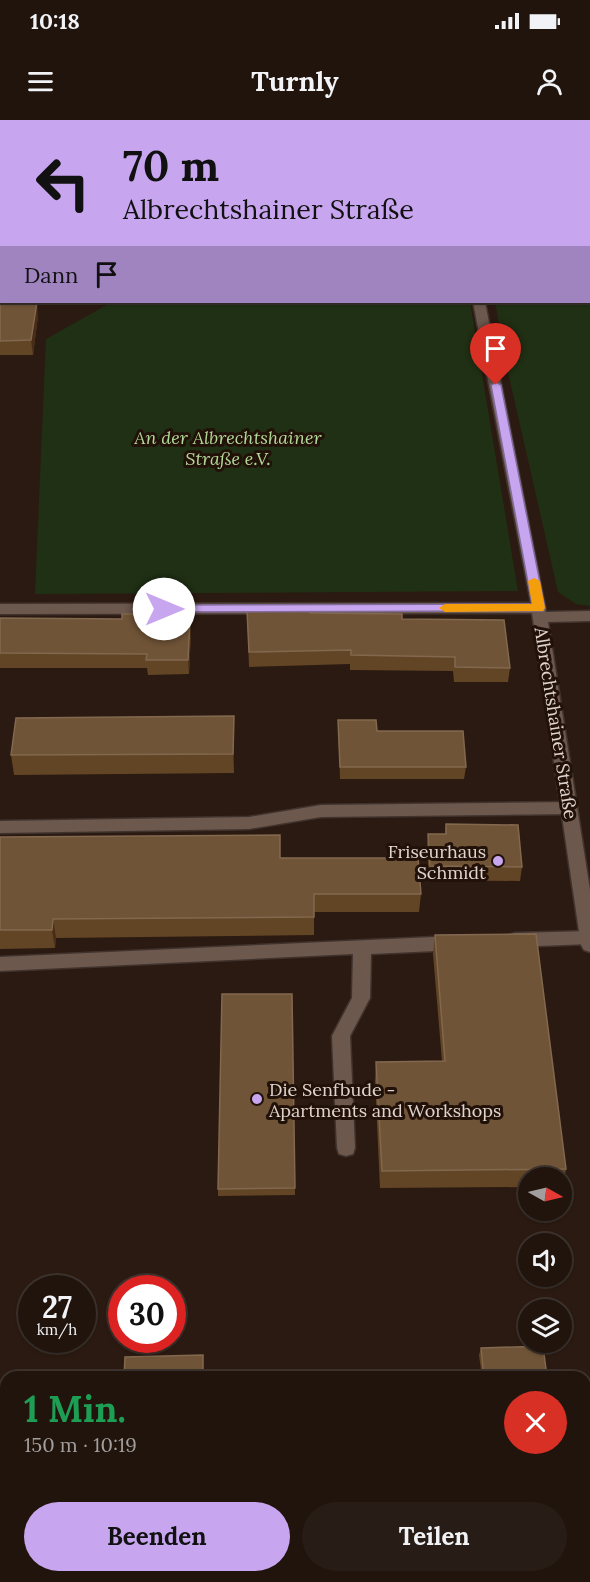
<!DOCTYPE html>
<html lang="de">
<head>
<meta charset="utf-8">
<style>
	:root { --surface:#20140d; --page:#281d16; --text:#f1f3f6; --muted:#a29e9d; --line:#3d332e; --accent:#c8a6ef }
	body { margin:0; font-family:Lora,serif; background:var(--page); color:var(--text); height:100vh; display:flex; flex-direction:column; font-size:22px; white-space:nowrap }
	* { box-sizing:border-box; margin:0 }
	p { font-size:20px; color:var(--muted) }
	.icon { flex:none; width:33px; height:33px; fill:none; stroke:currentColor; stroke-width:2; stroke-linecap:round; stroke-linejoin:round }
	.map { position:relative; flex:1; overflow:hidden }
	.side { position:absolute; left:0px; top:1251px; width:591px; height:212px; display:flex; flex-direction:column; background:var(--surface); border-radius:18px 18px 0 0; box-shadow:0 2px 4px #0004,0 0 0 2px var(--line) }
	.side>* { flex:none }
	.top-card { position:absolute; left:0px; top:0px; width:591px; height:183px; box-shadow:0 2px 4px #0004,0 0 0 2px var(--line); background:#c8a6ef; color:#111; overflow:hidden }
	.needle { width:39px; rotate:98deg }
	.fabs { position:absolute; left:518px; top:1047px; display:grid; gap:12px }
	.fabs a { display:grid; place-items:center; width:54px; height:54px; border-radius:50%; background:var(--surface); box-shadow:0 2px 4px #0004,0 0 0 2px var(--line); font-size:30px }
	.speed { position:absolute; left:18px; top:1155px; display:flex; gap:12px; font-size:30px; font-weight:700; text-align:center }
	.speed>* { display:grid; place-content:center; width:78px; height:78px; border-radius:50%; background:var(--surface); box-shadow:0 2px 4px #0004,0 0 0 2px var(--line); line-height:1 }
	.speed small { font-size:15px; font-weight:400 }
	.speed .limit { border:9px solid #d22; background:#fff; color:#111 }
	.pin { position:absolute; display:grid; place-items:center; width:51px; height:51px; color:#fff; margin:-62px -26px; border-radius:50% 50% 50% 0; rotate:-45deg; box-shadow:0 0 6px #0007 }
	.pin .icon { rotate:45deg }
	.me { position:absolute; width:66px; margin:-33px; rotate:90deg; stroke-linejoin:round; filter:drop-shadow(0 0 4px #0008) }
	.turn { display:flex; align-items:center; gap:21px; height:126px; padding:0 24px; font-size:27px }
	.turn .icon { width:78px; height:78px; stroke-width:2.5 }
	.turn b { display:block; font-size:42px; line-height:51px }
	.then { display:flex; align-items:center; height:57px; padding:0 24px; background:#0003; gap:12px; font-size:22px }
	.round { display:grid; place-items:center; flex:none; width:63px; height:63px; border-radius:32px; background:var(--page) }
	.overview { display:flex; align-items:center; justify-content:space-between; height:102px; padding:0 24px }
	h1 { font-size:36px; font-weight:700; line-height:45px; color:#1e9e55 }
	.cta { display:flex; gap:12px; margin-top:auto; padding:12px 24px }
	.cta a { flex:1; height:69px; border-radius:36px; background:var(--accent); color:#111; font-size:24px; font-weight:700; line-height:69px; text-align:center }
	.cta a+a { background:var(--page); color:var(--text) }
	.status { display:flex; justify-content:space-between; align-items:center; height:42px; padding:0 30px; background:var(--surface); direction:ltr }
	.status svg { height:16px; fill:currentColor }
	header { display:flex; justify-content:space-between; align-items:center; height:78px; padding:0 24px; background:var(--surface); font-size:27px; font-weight:700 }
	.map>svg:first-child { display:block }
</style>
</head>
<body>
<div class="status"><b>10:18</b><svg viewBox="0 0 49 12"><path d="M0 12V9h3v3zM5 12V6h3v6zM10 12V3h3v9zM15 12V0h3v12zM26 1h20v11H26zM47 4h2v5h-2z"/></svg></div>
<header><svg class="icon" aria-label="menu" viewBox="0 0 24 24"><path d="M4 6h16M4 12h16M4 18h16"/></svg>Turnly<svg class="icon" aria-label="person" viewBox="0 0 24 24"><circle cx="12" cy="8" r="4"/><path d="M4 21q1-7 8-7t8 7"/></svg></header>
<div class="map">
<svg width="590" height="1462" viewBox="0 0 590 1462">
	<rect width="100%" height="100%" fill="#2b1a11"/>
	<g fill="#203014">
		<path d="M182,0H435L436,1L182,2Z"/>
		<path d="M457,0H590V486L576,484L558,472L508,252L495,182H590V2Z"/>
		<path d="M112,182H470L518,471L35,474L46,219Z"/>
	</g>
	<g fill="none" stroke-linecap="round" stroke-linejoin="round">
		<defs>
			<g id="service">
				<path d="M569,682L575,684L577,688L575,692L569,694L321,697L249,709L0,713V701L249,697L321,685Z"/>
				<path d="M590,811L589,824L515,827L509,825L506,820L509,815L515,813Z"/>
				<path d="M456,816L462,818L465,823L462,828L456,830L371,834L370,878L350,916L355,1028L353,1034L346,1036L339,1034L337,1028L332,916L352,878L353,834L0,851V837Z"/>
			</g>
			<g id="minor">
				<path d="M438,0H448L449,2H438Z"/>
				<path d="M473,182H485L546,492L590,491V501L548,502L590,770V832L584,830L581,825L532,493L0,494V484L531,483Z"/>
				<rect x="585" y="1384" width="5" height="22"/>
				<rect x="0" y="1403" width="6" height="22"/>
			</g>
		</defs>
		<use href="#service" stroke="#40332e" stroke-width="3"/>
		<use href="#minor" stroke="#40332e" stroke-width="3"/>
		<use href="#service" fill="#6c584d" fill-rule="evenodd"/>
		<use href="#minor" fill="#6c584d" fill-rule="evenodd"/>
	</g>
	<g fill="#624525">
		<path d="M0,184L38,196L33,235H0Z"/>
		<path d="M247,490L310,493L402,499L510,548L508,562H454L453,551L350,550V544L249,547Z"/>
		<path d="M156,494V500L191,514L189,554L148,555L147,548H0V498L122,499Z"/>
		<path d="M234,596V653L14,655L11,635Z"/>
		<path d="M338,600L377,611L466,647L464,659H340Z"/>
		<path d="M446,704L522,747L520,761L429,760L427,728L428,714H445Z"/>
		<path d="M0,717L280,738L421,774L419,792H314V815L56,818L55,828L0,829Z"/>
		<path d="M435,815L566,1049L563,1066H561V1058H528V1067L380,1068L375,960L376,942L442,941L433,834Z"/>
		<path d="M292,874L295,1075L218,1076V1069Z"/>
		<path d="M481,1228L547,1257H482L479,1235Z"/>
		<rect x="0" y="1262" width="6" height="79"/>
		<rect x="475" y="1456" width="89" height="6"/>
	</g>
	<g fill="#472d15">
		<path d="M37,182L38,196L33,235L31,220Z"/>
		<path d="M190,499L191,514L189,554L188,540Z"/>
		<path d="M234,596V653L233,634Z"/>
		<path d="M53,799L56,818L55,828L52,810Z"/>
	</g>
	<g fill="#705437" stroke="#82684f" stroke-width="1.5">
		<path d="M37,182L31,220L0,221V184Z"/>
		<path d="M309,487L310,493L402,494V499L504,500L510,548L455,547V537L351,535V530L249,532L247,490Z"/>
		<path d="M122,494H156L155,500L190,499L188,540H146L147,534L0,533V498L122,499Z"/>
		<path d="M234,596L233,634L11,635L16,598Z"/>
		<path d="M338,600H376L377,611H463L466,647H340Z"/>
		<path d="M446,704L518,705L522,747L430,746L428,714H446Z"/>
		<path d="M280,715V738H418L421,774H314V797L53,799L52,810H0V717Z"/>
		<path d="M536,814L566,1049L382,1051L376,942L445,941L435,815Z"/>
		<path d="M222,874H292L295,1068L218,1069Z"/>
		<path d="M543,1226L547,1257H484L481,1228Z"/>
		<path d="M203,1235V1257H124L125,1237Z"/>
		<rect x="0" y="1262" width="6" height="67"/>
		<path d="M149,1456H174L176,1457L180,1462H141Z"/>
		<path d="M273,1456H339L340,1461L419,1459V1462H273Z"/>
		<rect x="478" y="1456" width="86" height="6"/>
	</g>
	<path fill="#c8a6ef" stroke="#826c9b" stroke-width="1.5" d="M496,262L501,265L545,488L543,491L160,492L158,489L164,485L532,484L491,265Z"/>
	<path fill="#f59e0b" d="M534,458L540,461L545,488L543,491L445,492L439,488L445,484H532L528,461Z"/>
	<g fill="#c8a6ef" stroke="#211108" stroke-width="2">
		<circle cx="498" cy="741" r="6"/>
		<circle cx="257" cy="979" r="6"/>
	</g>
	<g text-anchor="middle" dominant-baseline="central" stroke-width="6" stroke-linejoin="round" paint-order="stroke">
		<g font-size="18" font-style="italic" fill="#b3d999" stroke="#211108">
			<text x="228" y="317">An der Albrechtshainer<tspan x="228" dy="21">Straße e.V.</tspan></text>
		</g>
		<g font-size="18" fill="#e0d4ce" stroke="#211108">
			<text transform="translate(556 603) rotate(81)">Albrechtshainer Straße</text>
		</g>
		<g font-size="18" fill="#e0d4ce" stroke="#211108" text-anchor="end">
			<text x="486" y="731">Friseurhaus<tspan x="486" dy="21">Schmidt</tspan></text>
			<text x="269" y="969" text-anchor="start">Die Senfbude -<tspan x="269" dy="21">Apartments and Workshops</tspan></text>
		</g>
	</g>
</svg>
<div class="fabs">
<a><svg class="needle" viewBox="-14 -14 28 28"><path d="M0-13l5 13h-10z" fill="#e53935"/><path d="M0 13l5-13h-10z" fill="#a29e9d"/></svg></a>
<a><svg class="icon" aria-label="sound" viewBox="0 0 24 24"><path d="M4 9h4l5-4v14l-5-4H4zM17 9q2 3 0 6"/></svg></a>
<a><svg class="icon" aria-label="layers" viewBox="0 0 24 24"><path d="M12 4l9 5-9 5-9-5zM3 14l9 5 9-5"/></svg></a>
</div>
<div class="speed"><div>27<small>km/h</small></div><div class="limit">30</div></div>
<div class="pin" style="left:496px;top:265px;background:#d93025"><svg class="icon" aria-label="arrive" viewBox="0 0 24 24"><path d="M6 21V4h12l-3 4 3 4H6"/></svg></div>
<svg class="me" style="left:164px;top:489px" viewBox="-20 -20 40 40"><circle r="19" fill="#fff"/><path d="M0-13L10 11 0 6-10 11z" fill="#c8a6ef"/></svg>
<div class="top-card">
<div class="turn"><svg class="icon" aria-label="left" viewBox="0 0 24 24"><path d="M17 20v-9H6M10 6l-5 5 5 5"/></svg><div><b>70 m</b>Albrechtshainer Straße</div></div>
<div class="then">Dann<svg class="icon" aria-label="arrive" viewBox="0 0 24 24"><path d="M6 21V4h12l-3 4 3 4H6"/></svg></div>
</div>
<section class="side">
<div class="overview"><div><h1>1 Min.</h1><p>150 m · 10:19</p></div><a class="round" style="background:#d93025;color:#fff"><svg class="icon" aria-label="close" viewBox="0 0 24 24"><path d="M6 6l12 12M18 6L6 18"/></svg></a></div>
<div class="cta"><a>Beenden</a><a>Teilen</a></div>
</section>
</div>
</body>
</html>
